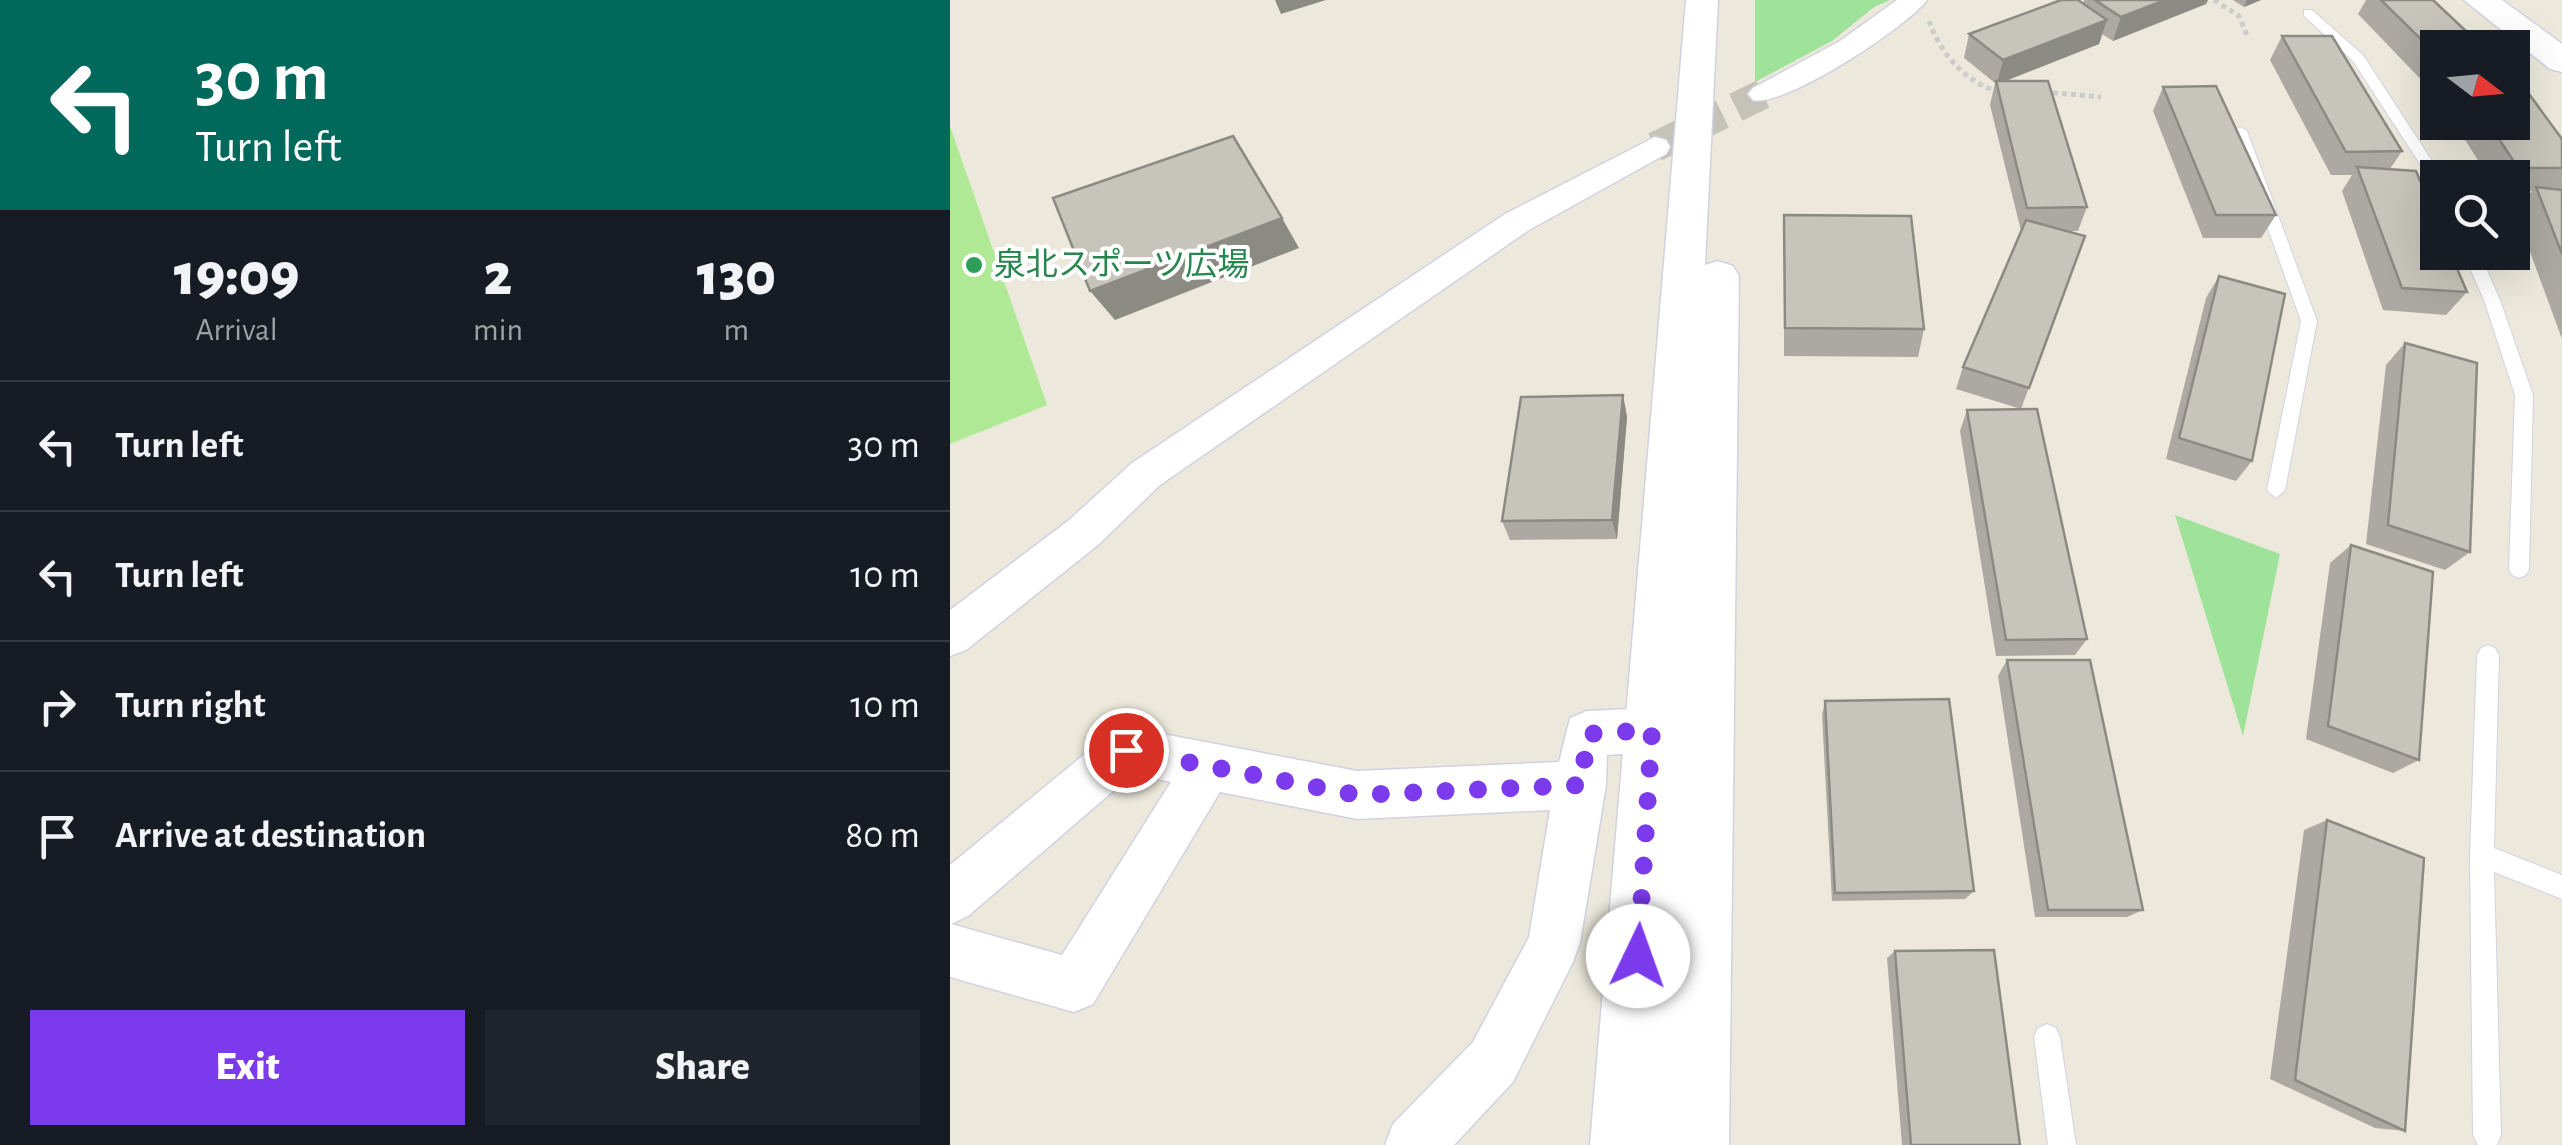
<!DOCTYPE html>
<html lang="en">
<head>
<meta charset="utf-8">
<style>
	:root { --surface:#171b24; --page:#20242c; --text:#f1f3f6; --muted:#9ea1a6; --line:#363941; --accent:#7c3aed }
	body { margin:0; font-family:"Alegreya Sans","Noto Sans JP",sans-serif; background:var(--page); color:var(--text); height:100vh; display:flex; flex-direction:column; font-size:38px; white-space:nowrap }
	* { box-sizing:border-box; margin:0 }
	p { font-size:32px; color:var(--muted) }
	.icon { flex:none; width:55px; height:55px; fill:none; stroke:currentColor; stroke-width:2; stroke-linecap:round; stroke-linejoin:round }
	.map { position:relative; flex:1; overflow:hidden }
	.drawer { display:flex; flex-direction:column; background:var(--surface); width:950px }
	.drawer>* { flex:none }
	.guide { background:#00695c; color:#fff; overflow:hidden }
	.needle { width:65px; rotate:106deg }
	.controls { position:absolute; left:1470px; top:30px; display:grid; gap:20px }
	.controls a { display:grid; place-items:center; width:110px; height:110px; border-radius:0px; background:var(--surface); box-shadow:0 10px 40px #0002; font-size:50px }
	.pin { position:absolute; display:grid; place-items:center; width:85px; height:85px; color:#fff; margin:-42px; border:5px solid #fff; border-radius:50%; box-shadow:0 2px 10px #0007 }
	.me { position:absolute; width:110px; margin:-55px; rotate:3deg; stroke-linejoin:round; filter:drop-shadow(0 0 8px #0008) }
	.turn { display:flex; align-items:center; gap:35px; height:210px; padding:0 30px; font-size:45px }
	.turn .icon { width:130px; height:130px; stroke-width:2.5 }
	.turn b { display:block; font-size:70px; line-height:85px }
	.eta { display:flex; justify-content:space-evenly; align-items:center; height:170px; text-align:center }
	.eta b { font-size:60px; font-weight:800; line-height:70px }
	.primary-button { display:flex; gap:20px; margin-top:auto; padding:20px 30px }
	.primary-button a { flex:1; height:115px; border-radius:0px; background:var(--accent); color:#fff; font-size:40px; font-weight:800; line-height:115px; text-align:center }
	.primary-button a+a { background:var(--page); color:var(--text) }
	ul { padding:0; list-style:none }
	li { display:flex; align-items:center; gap:30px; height:130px; padding:0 30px; border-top:2px solid var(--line) }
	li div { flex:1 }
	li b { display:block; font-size:38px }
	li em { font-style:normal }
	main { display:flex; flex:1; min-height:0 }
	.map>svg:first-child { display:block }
</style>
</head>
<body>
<main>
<section class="drawer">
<div class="guide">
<div class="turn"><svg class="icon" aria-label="left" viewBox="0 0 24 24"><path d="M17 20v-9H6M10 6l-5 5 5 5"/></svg><div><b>30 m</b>Turn left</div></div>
</div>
<div class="eta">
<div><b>19:09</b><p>Arrival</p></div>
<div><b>2</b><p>min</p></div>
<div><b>130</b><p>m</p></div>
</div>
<ul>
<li><svg class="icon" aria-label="left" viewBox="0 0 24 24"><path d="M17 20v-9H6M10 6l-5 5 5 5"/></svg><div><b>Turn left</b></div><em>30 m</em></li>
<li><svg class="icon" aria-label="left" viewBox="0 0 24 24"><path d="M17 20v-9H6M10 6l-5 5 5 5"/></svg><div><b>Turn left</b></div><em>10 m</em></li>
<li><svg class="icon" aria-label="right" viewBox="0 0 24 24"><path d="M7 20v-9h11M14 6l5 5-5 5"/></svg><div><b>Turn right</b></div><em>10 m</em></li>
<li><svg class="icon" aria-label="arrive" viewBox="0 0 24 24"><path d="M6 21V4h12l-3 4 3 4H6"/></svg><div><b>Arrive at destination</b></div><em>80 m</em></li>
</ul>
<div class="primary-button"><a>Exit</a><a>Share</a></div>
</section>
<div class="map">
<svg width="1612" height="1145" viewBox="0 0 1612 1145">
	<rect width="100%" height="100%" fill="#ece9dc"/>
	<g fill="#9fe299">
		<path d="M805,0H940L924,7L882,41L805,82Z"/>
		<path d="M1225,515L1330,554L1293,736Z"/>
	</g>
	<path fill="#b0e995" d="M0,126L97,405L0,444Z"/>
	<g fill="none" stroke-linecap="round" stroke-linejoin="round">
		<path stroke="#c5c3b8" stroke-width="30" stroke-dasharray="30 15" stroke-linecap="butt" d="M705,147L813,94"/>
		<defs>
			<g id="service">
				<path d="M1354,10H1362L1413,55L1486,167L1484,170H1474L1403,61L1354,16Z"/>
				<path d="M1290,127L1297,131L1367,321L1335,490L1326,498L1317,490L1351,321L1283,131Z"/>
				<path d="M1513,252H1529L1550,300L1583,395L1579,569L1576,575L1569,578L1562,575L1559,569L1565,395L1534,300Z"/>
				<path d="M1538,645L1545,648L1549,655L1544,848L1612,875V899L1544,872L1551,1135L1547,1145H1528L1523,1135L1520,855L1527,655L1531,648Z"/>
				<path d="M1097,1024L1106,1028L1110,1037L1126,1145H1098L1084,1037L1088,1028Z"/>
			</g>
			<g id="minor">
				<path d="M947,0H977C957,27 834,108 803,100L798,94L803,88L890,41Z"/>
				<path d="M705,137L716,140L720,147L716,154L579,230L210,485L148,545L16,650L0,656V610L118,521L182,463L555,214Z"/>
				<path d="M702,708L719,714L725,730L719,746L702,752L657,755L656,785L630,943L623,962L563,1082L504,1145H435L443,1124L523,1042L579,937L600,810L407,819L270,792L143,1004L124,1012L0,977V865L159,734L176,727L407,771L609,762L620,718L637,711ZM183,774L221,782L112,955L1,924L18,916Z"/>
			</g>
			<g id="tertiary">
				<path d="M736,0H768L755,265L768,261L783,266L789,276L779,1145H640Z"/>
				<path d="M1514,0H1552L1612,44V72L1600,69Z"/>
			</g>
		</defs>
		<use href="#service" stroke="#d2d1e2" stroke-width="2"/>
		<use href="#minor" stroke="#d2d1e2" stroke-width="3"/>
		<use href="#tertiary" stroke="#d2d1e2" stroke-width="3"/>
		<g stroke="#ccc" stroke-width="5" stroke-dasharray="5 4" stroke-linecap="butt">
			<path d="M1264,0L1289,16L1298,38"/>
			<path d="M979,21C990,53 1017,85 1051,92"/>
			<path d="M1094,92L1151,97"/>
		</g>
		<use href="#service" fill="#fff" fill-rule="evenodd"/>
		<use href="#minor" fill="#fff" fill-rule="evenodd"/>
		<use href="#tertiary" fill="#fff" fill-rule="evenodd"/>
	</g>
	<g fill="#aba9a1">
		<path d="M1134,0H1258L1256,4L1163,41L1152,34L1149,44L1056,81L1137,207L1128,231H1115L1135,236L1071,409L1006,389L1013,367L1071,231L1040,105L1045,83L1014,58L1019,34L1133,3Z"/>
		<path d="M1283,0H1311L1294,7Z"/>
		<path d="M1416,0H1483L1488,48V89L1481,90L1408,14Z"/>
		<path d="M1332,36L1452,151L1440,169L1517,292L1496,315L1433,310L1392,191L1402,175H1381L1320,60Z"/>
		<path d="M1213,87L1326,215L1311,238H1253L1203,111Z"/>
		<path d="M1504,122H1562L1612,139V339L1565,211L1582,191H1562V178H1539Z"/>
		<path d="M834,215L974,329L968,357L834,356Z"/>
		<path d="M1269,276L1302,461L1286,481L1216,459L1256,298Z"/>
		<path d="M1455,343L1520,552L1495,570L1416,544L1436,365Z"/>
		<path d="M673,395L677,417L667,539L560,540L552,521Z"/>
		<path d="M1017,410L1137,639L1125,655L1046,656L1010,431Z"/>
		<path d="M1401,545L1469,760L1443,773L1356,739L1380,563Z"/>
		<path d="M1057,660L1193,910L1177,917H1085L1048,676Z"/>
		<path d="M875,701L1024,891L1015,899L882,901L872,715Z"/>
		<path d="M1377,820L1455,1131L1425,1128L1320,1079L1354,830Z"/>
		<path d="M945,951L1070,1145H952L937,958Z"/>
	</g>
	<g fill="#8b8a83">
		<path d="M325,0H376L331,14Z"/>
		<path d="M1215,0H1258L1256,4L1163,41L1171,17Z"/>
		<path d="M1297,0H1311L1294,7Z"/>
		<path d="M1157,20L1149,44L1047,84L1053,60Z"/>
		<path d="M332,218L349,248L165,320L140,291Z"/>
		<path d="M673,395L677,417L667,539L662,520Z"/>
	</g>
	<g fill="#c7c5bb" stroke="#8b8a83" stroke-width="2.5">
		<path d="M1111,0H1128L1157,20L1053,60L1019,34Z"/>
		<path d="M1145,0H1215L1171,17Z"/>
		<path d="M1431,0H1483L1534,48H1488V56Z"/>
		<path d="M1332,36H1382L1452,151L1396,152Z"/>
		<path d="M1562,79H1568L1612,139V168H1568L1538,122H1562Z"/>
		<path d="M1046,81H1098L1137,207L1077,208Z"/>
		<path d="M1266,86L1326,215H1266L1213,87Z"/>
		<path d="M283,136L332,218L140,291L103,198Z"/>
		<path d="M1407,167L1466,171L1488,223V252H1500L1517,292L1452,288Z"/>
		<path d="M1586,187L1612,190V254Z"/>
		<path d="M834,215L961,216L974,329L835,328Z"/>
		<path d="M1076,220L1135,236L1079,388L1013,367Z"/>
		<path d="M1269,276L1335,294L1302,461L1229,438Z"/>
		<path d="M1455,343L1527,363L1520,552L1438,525Z"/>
		<path d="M673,395L662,520L552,521L571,397Z"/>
		<path d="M1087,409L1137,639L1056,640L1017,410Z"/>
		<path d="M1401,545L1483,572L1469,760L1378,726Z"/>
		<path d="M1057,660H1140L1193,910H1098Z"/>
		<path d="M999,699L1024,891L885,893L875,701Z"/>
		<path d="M1377,820L1474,858L1455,1131L1345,1080Z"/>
		<path d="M1044,950L1070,1145H961L945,951Z"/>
	</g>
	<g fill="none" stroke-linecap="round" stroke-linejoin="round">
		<path stroke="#7c3aed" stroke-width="18" stroke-dasharray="0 32.4" d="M176,750L407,795L632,785L637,734L702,730L688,956"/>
	</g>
	<circle fill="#2e9e5b" stroke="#fff" stroke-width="4" cx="24" cy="265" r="10"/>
	<g text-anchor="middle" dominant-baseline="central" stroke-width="8" stroke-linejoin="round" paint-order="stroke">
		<g font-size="32" fill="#27864d" stroke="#fff" text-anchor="start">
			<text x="44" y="265">泉北スポーツ広場</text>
		</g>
	</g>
</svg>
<div class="controls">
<a><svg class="needle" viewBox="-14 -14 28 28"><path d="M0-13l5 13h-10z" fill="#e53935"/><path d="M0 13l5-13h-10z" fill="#9ea1a6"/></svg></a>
<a><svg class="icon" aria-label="search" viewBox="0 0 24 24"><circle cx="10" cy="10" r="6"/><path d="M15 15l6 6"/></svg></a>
</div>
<div class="pin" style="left:176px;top:750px;background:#d93025"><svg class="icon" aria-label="arrive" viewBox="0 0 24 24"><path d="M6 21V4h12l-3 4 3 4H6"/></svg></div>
<svg class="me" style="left:688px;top:956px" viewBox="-20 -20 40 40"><circle r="19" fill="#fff"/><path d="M0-13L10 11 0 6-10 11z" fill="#7c3aed"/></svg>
</div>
</main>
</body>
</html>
